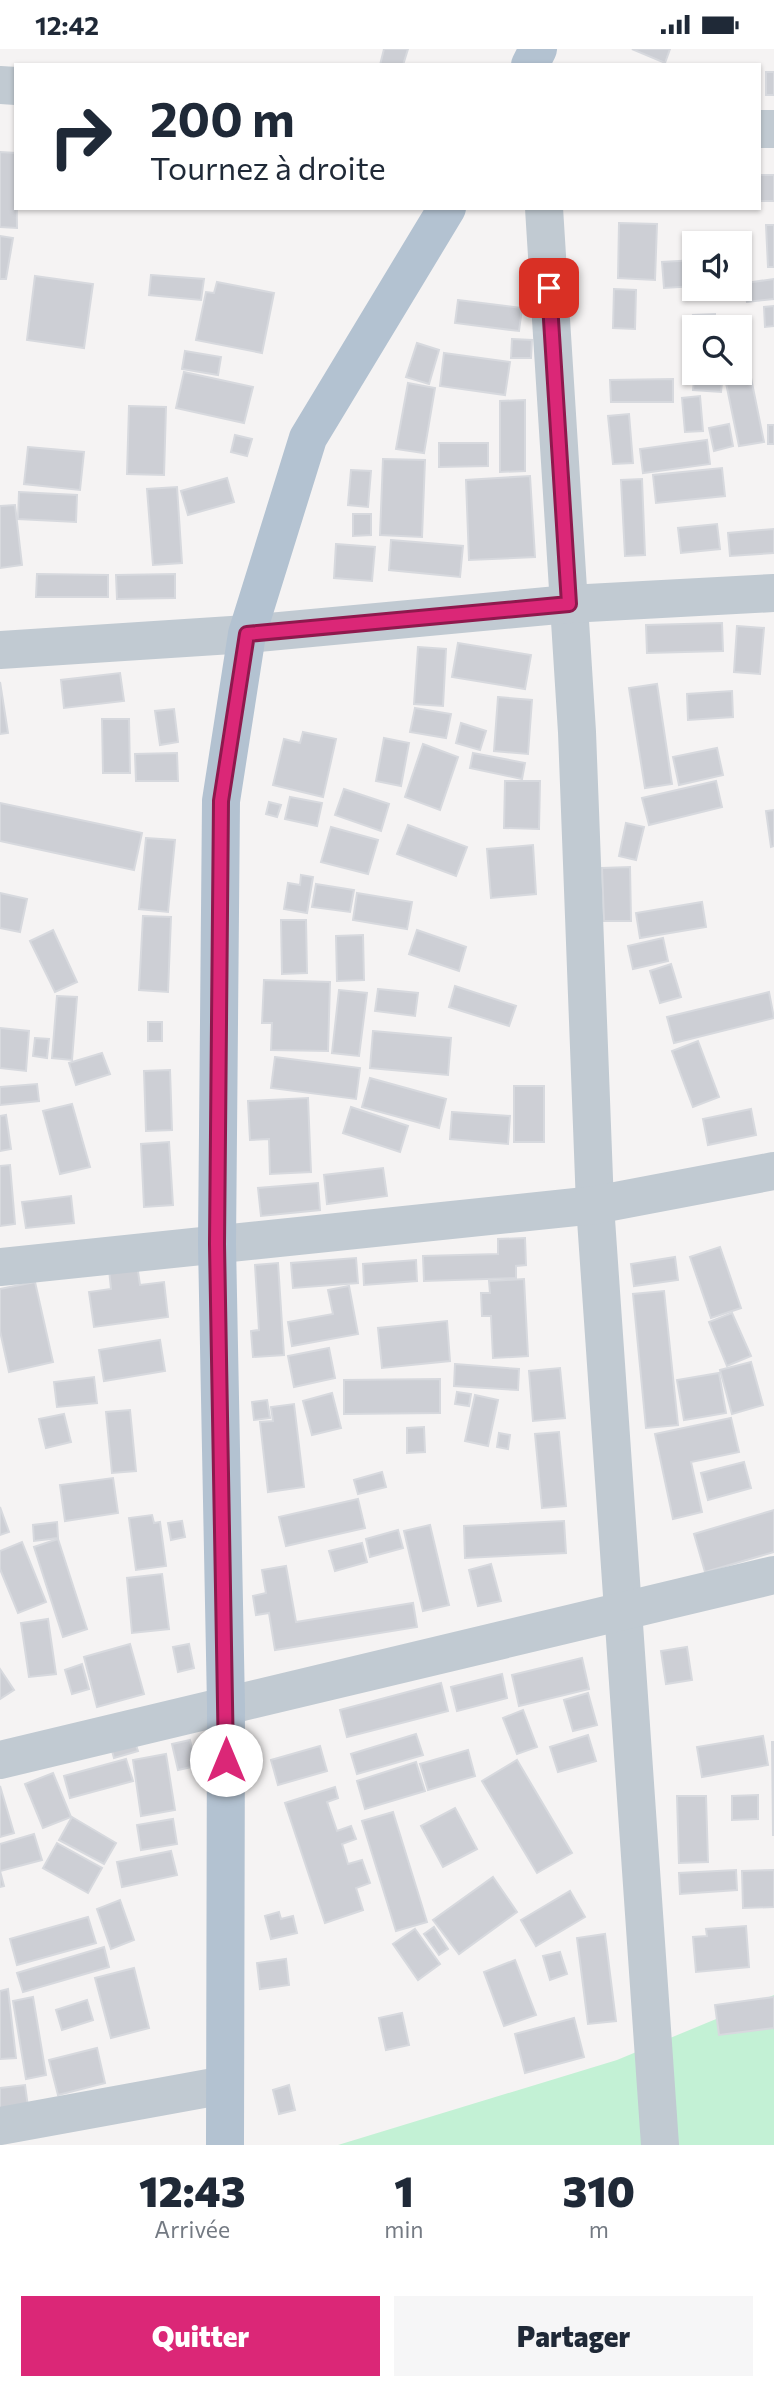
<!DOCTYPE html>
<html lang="fr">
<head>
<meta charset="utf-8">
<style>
	:root { --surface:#fff; --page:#f6f6f7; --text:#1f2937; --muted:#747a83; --accent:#db2777 }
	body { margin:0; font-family:Commissioner,sans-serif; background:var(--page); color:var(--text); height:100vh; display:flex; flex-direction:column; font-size:26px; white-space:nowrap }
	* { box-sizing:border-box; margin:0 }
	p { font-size:23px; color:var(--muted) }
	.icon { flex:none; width:38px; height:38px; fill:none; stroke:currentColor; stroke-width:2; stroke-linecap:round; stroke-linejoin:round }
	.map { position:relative; height:2096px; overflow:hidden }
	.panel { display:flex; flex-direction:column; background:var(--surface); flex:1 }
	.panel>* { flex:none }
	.guide { position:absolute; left:14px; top:14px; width:747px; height:147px; border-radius:0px; box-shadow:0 2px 5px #0004; background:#fff; color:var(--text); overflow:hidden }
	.fabs { position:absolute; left:682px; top:182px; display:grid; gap:14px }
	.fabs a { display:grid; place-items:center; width:70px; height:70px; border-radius:0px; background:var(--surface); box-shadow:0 2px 5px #0004; font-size:35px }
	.pin { position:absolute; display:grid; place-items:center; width:60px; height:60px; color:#fff; margin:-30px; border-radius:14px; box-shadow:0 4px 10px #0006 }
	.me { position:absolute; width:77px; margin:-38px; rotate:0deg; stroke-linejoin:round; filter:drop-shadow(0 0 5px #0008) }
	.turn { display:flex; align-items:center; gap:24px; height:147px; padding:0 21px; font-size:32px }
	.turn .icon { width:91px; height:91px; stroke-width:2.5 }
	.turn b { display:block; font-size:49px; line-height:60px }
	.eta { display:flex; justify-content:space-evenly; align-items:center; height:119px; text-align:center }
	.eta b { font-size:42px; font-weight:800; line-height:49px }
	.primary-button { display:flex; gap:14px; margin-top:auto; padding:14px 21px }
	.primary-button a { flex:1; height:80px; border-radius:0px; background:var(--accent); color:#fff; font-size:28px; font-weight:800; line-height:80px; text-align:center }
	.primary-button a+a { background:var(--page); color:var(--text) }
	.status { display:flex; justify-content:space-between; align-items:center; height:49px; padding:0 35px; background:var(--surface); direction:ltr }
	.status svg { height:19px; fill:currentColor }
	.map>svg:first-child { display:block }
</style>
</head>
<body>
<div class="status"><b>12:42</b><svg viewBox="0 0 49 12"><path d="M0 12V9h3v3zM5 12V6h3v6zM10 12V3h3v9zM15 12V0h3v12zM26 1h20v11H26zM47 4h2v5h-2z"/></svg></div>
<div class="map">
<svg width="774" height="2096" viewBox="0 0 774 2096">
	<rect width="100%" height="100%" fill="#f5f3f3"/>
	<path fill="#c3f1d5" d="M774,1946V2096H338L617,2011Z"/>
	<g fill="#cdcfd5" stroke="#d7d9de" stroke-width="2">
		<path d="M384,0H408L403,16H380Z"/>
		<path d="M632,0H670L665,14Z"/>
		<rect x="766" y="23" width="8" height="23"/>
		<path d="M0,103L16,104L17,179L0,178Z"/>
		<rect x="760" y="126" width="14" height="26"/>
		<path d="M619,174L657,175L655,231L618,229Z"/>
		<path d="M766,176H774V218H768Z"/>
		<path d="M0,187L13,189L6,230H0Z"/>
		<path d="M695,211V237L664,239L662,213Z"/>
		<path d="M151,226L204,230L201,251L149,246Z"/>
		<path d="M35,227L93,235L84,299L27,291Z"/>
		<path d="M774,230V250L747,253L745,234Z"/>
		<path d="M217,233L274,244L262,304L196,291L206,243L214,244Z"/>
		<path d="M614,240L636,241L635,280L613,279Z"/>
		<path d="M458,251L522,259L519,282L455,274Z"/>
		<path d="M774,257V277L765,278L764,258Z"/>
		<path d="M715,265V278H695V299L693,266Z"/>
		<path d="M512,290L532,291L531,309H511Z"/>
		<path d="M417,294L439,301L429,335L406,328Z"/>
		<path d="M185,302L221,308L218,326L182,320Z"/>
		<path d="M444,304L510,313L505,346L440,337Z"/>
		<path d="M695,321V324H723L721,343L693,341Z"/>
		<path d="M184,323L253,338L244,374L176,359Z"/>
		<path d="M751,329L764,393L739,397L726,334Z"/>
		<path d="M673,330V353H611L610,331Z"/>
		<path d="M408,334L435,339L424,404L396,400Z"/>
		<path d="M700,347L703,382L685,383L682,349Z"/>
		<path d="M525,351V422L500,423V352Z"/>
		<path d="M129,357L166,358L164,426L127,425Z"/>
		<path d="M629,365L633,414L613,415L608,367Z"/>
		<path d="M729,375L733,397L714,402L709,379Z"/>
		<rect x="768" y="376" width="6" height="19"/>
		<path d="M235,386L252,390L247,407L231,403Z"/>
		<path d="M707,391L710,415L643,424L640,400Z"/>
		<path d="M439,394H488V417L439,418Z"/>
		<path d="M28,398L84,403L80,441L24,435Z"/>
		<path d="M383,410L425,411L422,488L380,486Z"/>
		<path d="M722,419L725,447L656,454L653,426Z"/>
		<path d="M351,421L371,422L368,458L348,456Z"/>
		<path d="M530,427L535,508L469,511L466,431Z"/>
		<path d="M227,429L234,453L188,466L181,442Z"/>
		<path d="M642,430L645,506L625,507L621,431Z"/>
		<path d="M177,438L182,514L153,516L147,440Z"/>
		<path d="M19,443L77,446L76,473L18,470Z"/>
		<path d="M15,456L22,516L0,519V457Z"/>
		<path d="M353,465H371V486L353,487Z"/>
		<path d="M717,475L720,500L681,504L678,479Z"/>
		<path d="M774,480V504L730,507L728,484Z"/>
		<path d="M391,491L463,497L460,528L389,521Z"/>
		<path d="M336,495L375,498L372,532L334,529Z"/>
		<path d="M37,525L108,526V548H36Z"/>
		<path d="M175,525V549L117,550L116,526Z"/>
		<path d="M722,574L723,602L647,604L646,576Z"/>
		<path d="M737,577L764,579L760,625L734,623Z"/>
		<path d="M458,594L531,606L525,640L452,628Z"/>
		<path d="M418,598L446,600L443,657L414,655Z"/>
		<path d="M120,624L124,652L64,659L61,631Z"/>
		<path d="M0,633L8,684L0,685Z"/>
		<path d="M657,635L672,735L645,739L629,639Z"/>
		<path d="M732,642L733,668L688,671L687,645Z"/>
		<path d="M498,648L532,651L528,705L494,702Z"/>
		<path d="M415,659L451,665L446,689L410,683Z"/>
		<path d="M174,660L178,693L160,696L155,662Z"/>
		<path d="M102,670H129L130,724H103Z"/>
		<path d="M461,674L486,682L480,701L456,694Z"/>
		<path d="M303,683L336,690L323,748L273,736L284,690L300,694Z"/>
		<path d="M384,689L409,694L401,737L376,732Z"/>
		<path d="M423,695L458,708L440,761L405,748Z"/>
		<path d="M717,699L723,726L679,736L673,708Z"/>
		<path d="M177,704L178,732H136L135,705Z"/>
		<path d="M473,704L525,714L522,730L470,719Z"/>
		<path d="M505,732H540L539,780L504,779Z"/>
		<path d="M716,732L722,758L649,776L642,749Z"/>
		<path d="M344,740L389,755L381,782L335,766Z"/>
		<path d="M290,748L322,754L317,777L285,770Z"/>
		<path d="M269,753L281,756L277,768L266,765Z"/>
		<path d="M0,754L142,784L134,821L0,792Z"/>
		<path d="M774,761V797L771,798L766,762Z"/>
		<path d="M626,774L644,778L636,811L619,807Z"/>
		<path d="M408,776L467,798L456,827L397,805Z"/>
		<path d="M331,778L378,791L368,825L321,813Z"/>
		<path d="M146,789L175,791L168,863L139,860Z"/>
		<path d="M533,796L536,845L491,849L487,800Z"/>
		<path d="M630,818L631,872H604L602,819Z"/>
		<path d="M301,826L313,828L307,864L284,860L288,834L300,836Z"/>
		<path d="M316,835L354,841L350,863L312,858Z"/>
		<path d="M0,844L27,850L20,883L0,879Z"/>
		<path d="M357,844L412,853L407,880L353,871Z"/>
		<path d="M702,853L706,878L640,889L636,864Z"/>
		<path d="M143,867L171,868L168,943L139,941Z"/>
		<path d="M281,871H306L307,924L282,925Z"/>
		<path d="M53,881L77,933L55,943L30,892Z"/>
		<path d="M417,881L466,898L459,922L409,905Z"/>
		<path d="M363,886L364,931L337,932L336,887Z"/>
		<path d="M663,889L668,912L633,920L628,897Z"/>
		<path d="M671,915L681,948L660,954L650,922Z"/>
		<path d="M264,931L330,933L328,1002L271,1001L272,974H262Z"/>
		<path d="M455,937L516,957L509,977L449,958Z"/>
		<path d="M378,940L418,944L415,967L375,962Z"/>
		<path d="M339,941L367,944L359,1007L332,1004Z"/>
		<path d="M769,943L774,969L674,994L667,968Z"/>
		<path d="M57,947L77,948L72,1011L52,1009Z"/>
		<rect x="148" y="973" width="14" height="19"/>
		<path d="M0,979L29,982L26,1022L0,1019Z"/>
		<path d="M373,982L451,989L448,1026L370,1019Z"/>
		<path d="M35,989L49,990L47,1009L33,1007Z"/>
		<path d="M698,992L719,1048L693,1058L672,1002Z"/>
		<path d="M102,1004L110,1025L76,1036L69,1014Z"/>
		<path d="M275,1008L360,1019L356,1050L271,1039Z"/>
		<path d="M170,1021L172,1081L146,1082L144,1022Z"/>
		<path d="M370,1029L446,1050L439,1079L362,1058Z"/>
		<path d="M37,1035L39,1052L0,1056V1038Z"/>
		<rect x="514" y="1037" width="30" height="56"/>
		<path d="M308,1049L311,1123L270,1125L269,1090L250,1091L248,1052Z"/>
		<path d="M72,1055L90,1118L60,1125L43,1062Z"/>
		<path d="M351,1058L408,1077L400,1103L343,1084Z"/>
		<path d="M751,1060L756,1086L708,1096L703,1070Z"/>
		<path d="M452,1063L510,1067L508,1095L450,1090Z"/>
		<path d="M6,1066L11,1100L0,1102V1067Z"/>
		<path d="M169,1093L173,1156L144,1158L141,1095Z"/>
		<path d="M10,1116L15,1175L0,1177V1117Z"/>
		<path d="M383,1119L387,1147L327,1155L324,1126Z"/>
		<path d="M318,1134L320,1161L261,1167L258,1139Z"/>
		<path d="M71,1147L74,1174L26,1179L22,1153Z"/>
		<path d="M525,1189L526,1216L516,1217V1229L424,1232L423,1207L498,1205V1190Z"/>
		<path d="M720,1198L741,1259L711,1269L690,1208Z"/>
		<path d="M675,1208L678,1231L634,1237L631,1215Z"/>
		<path d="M356,1209L358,1234L293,1239L291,1214Z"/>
		<path d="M416,1211L417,1232L364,1236L363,1215Z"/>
		<path d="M278,1214L284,1306L253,1308L251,1282L259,1281L255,1216Z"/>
		<path d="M137,1216L140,1236L164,1233L168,1268L94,1278L89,1243L111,1240L109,1220Z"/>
		<path d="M524,1230L528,1307L493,1309L491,1267H482L481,1244H490L489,1232Z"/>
		<path d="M35,1233L53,1313L9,1323L0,1282V1240Z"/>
		<path d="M349,1237L358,1285L292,1297L288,1273L333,1265L328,1241Z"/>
		<path d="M664,1242L678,1376L646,1379L633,1245Z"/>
		<path d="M732,1264L751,1307L727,1317L709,1273Z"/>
		<path d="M447,1272L450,1312L382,1319L378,1279Z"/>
		<path d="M160,1291L165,1322L104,1332L99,1301Z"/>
		<path d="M329,1299L335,1329L294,1338L288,1307Z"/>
		<path d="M751,1313L763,1356L732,1365L720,1321Z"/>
		<path d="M455,1315L519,1320L518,1341L454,1337Z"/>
		<path d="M560,1319L565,1369L533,1372L529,1322Z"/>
		<path d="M719,1324L726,1364L684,1371L677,1331Z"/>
		<path d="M94,1328L97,1354L57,1358L54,1333Z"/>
		<path d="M440,1330V1364L344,1365V1331Z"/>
		<path d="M457,1343L471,1345L469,1357L455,1355Z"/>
		<path d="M332,1344L341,1379L312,1386L303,1352Z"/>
		<path d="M475,1346L498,1351L488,1397L465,1392Z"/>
		<path d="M267,1351L270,1369L254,1371L252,1353Z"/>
		<path d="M294,1355L304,1438L268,1443L260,1373L273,1372L271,1358Z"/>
		<path d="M130,1361L136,1422L112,1424L106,1363Z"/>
		<path d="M64,1365L71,1393L46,1399L39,1370Z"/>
		<path d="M731,1369L739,1403L691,1413L702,1463L673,1470L655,1385Z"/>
		<path d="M424,1378L425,1403L407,1404V1379Z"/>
		<path d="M559,1383L566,1457L542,1459L535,1385Z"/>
		<path d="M499,1384L510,1386L508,1400L497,1398Z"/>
		<path d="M744,1413L751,1439L708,1451L701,1424Z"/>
		<path d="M382,1423L386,1438L358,1445L354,1431Z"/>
		<path d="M113,1429L118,1464L65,1472L60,1436Z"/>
		<path d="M358,1450L365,1479L286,1497L279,1468Z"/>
		<path d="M0,1458L9,1483L0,1486Z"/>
		<path d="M774,1461V1503L705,1523L694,1485Z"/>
		<path d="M152,1466L154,1474L160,1473L166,1517L136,1521L129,1469Z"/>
		<path d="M182,1472L185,1488L171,1491L168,1474Z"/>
		<path d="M564,1472L566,1504L465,1509L464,1477Z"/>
		<path d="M57,1473L58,1489L34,1492L33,1476Z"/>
		<path d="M430,1476L449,1556L423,1562L404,1482Z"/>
		<path d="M398,1481L403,1499L370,1508L366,1490Z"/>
		<path d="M58,1490L87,1580L63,1588L34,1498Z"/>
		<path d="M22,1493L46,1553L18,1564L0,1520V1502Z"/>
		<path d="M362,1494L367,1513L335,1522L329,1502Z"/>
		<path d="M491,1515L501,1552L478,1557L469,1521Z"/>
		<path d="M286,1517L296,1573L413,1554L417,1578L275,1601L269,1564L256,1566L253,1547L266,1544L262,1521Z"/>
		<path d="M162,1525L169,1580L132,1584L127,1529Z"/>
		<path d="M48,1570L56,1625L29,1628L21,1574Z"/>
		<path d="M130,1595L144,1645L97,1658L84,1608Z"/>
		<path d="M189,1595L194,1619L178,1623L173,1598Z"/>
		<path d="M687,1598L692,1631L666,1635L661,1602Z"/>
		<path d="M582,1609L589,1640L519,1657L512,1626Z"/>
		<path d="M82,1615L89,1640L72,1645L65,1621Z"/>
		<path d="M0,1620L14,1641L0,1650Z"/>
		<path d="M502,1625L507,1649L457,1662L451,1638Z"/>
		<path d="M441,1634L448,1662L347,1688L340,1661Z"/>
		<path d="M588,1644L597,1676L573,1682L564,1651Z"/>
		<path d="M523,1661L537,1698L517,1705L503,1669Z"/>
		<path d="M416,1685L423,1706L357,1725L351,1705Z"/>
		<path d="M588,1686L596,1712L558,1723L550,1698Z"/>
		<path d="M133,1687L138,1702L114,1709L110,1695Z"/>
		<path d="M763,1687L768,1716L702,1728L697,1698Z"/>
		<path d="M190,1691L196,1717L178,1721L172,1695Z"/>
		<path d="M772,1693H774L773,1787Z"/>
		<path d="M320,1697L327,1722L278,1736L271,1711Z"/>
		<path d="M468,1701L475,1727L428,1741L420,1715Z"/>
		<path d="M166,1705L175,1761L141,1767L133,1711Z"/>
		<path d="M126,1710L133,1732L70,1749L64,1727Z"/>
		<path d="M517,1711L572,1804L537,1824L482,1732Z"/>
		<path d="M416,1713L425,1742L365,1760L357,1732Z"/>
		<path d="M53,1724L71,1768L43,1779L25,1735Z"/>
		<path d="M0,1737L14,1784L0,1788Z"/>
		<path d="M335,1738L338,1749L327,1753L337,1782L351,1777L356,1790L342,1795L348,1815L362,1811L370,1834L356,1839L363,1861L325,1874L285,1754Z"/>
		<path d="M758,1746V1770L732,1771V1747Z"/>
		<path d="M677,1747H706L708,1813L679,1814Z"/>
		<path d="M455,1759L477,1800L443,1818L421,1777Z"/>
		<path d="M393,1763L427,1873L396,1882L362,1772Z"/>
		<path d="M72,1768L116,1794L104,1815L59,1791Z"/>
		<path d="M173,1770L177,1795L141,1801L137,1776Z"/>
		<path d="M34,1785L42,1811L0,1822L4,1837L0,1838V1795Z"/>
		<path d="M57,1794L102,1819L88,1844L43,1819Z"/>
		<path d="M171,1802L177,1826L122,1838L117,1813Z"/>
		<path d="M736,1821L737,1841L680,1845L679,1824Z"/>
		<path d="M774,1821V1858L743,1859L742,1822Z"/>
		<path d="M493,1828L517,1863L459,1905L433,1871Z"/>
		<path d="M570,1842L585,1868L536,1897L521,1871Z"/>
		<path d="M120,1851L134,1891L111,1900L97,1860Z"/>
		<path d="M279,1863L281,1870L293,1867L297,1884L271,1890L265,1867Z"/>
		<path d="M88,1868L96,1894L17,1916L10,1890Z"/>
		<path d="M746,1877L749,1918L696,1923L693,1888L707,1887L706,1880Z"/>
		<path d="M434,1878L448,1900L439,1906L424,1885Z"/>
		<path d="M415,1880L440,1915L418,1931L393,1895Z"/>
		<path d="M605,1885L616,1972L588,1975L577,1889Z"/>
		<path d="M104,1898L109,1918L23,1943L17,1924Z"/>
		<path d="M560,1903L567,1925L550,1931L543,1907Z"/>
		<path d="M286,1910L289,1936L260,1940L257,1914Z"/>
		<path d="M515,1911L536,1966L504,1977L484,1923Z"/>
		<path d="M134,1919L149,1979L111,1989L95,1929Z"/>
		<path d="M8,1940L16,2009L0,2010V1942Z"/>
		<path d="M33,1948L46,2026L26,2030L13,1952Z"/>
		<path d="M774,1948V1979L719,1986L715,1956Z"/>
		<path d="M87,1951L93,1971L62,1981L56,1961Z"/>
		<path d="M402,1964L409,1996L386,2001L379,1969Z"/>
		<path d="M574,1969L584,2008L525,2024L515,1985Z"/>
		<path d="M97,1999L105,2034L58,2046L49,2011Z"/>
		<path d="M25,2036L28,2058L0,2061V2039Z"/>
		<path d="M289,2036L295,2061L279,2065L273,2041Z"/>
	</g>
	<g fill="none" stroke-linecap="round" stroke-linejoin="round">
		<g stroke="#c1cad2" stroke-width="38">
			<path d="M0,36L16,37"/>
			<path d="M760,80H774"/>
			<path d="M544,159L577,683L595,1156L660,2096"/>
			<path d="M0,601L247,585L569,555L774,544"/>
			<path d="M0,1218L595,1156L774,1122"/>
			<path d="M0,1711L774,1526"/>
			<path d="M0,2077L225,2036"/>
		</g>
		<g stroke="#b3c2d1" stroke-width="38">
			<path d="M530,16L538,0"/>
			<path d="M225,2096L226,1657L217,1195L221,752L247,585L308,389L447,159"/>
		</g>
	</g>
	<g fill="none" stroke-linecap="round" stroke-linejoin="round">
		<defs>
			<path id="route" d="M226,1711L217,1195L221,752L247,585L569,555L549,239"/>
		</defs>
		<use href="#route" stroke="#8e194d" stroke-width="18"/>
		<use href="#route" stroke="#db2777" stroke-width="12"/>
	</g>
</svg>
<div class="fabs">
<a><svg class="icon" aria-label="sound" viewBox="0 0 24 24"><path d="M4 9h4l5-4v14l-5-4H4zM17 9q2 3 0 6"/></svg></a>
<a><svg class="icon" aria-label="search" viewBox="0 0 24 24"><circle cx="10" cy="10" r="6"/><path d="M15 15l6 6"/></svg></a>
</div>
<div class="pin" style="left:549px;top:239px;background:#d93025"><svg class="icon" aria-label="arrive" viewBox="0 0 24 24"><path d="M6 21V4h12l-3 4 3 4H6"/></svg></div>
<svg class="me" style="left:226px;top:1711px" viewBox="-20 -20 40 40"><circle r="19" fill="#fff"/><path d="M0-13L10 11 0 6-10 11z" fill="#db2777"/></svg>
<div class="guide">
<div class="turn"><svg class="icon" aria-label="right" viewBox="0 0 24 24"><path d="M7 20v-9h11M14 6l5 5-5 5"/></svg><div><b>200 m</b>Tournez à droite</div></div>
</div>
</div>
<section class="panel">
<div class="eta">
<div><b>12:43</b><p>Arrivée</p></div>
<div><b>1</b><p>min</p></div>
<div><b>310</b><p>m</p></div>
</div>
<div class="primary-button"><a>Quitter</a><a>Partager</a></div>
</section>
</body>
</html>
